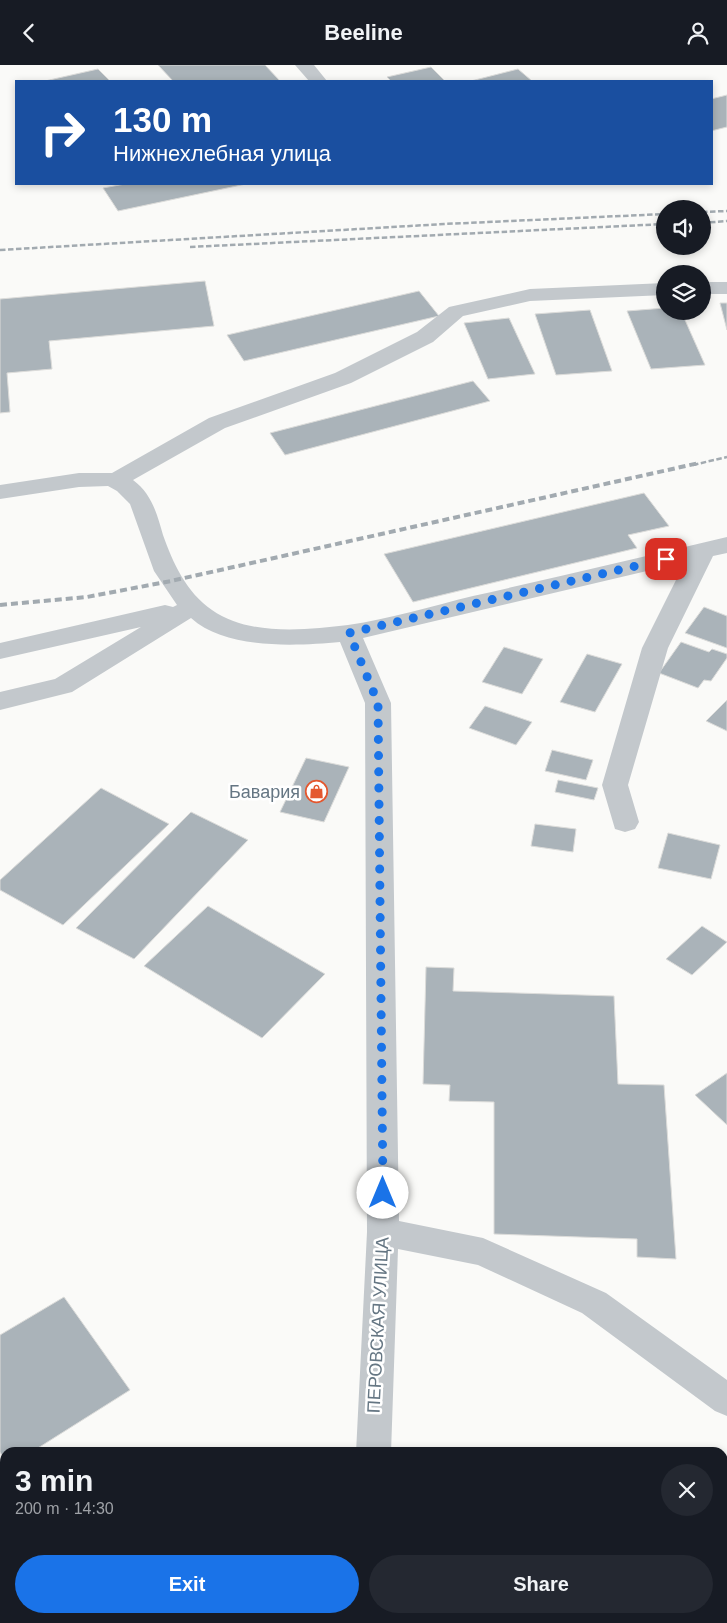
<!DOCTYPE html>
<html lang="en">
<head>
<meta charset="utf-8">
<style>
	:root { --surface:#171b24; --page:#242831; --text:#f1f3f6; --muted:#9ea1a6; --accent:#1a73e8 }
	body { margin:0; font-family:Helvetica,sans-serif; background:var(--page); color:var(--text); height:100vh; display:flex; flex-direction:column; font-size:19px; white-space:nowrap }
	* { box-sizing:border-box; margin:0 }
	p { font-size:16px; color:var(--muted) }
	.icon { flex:none; width:28px; height:28px; fill:none; stroke:currentColor; stroke-width:2; stroke-linecap:round; stroke-linejoin:round }
	.map { position:relative; flex:1; overflow:hidden }
	.sheet { position:absolute; left:0px; top:1382px; width:728px; height:176px; display:flex; flex-direction:column; background:var(--surface); border-radius:15px 15px 0 0; box-shadow:0 2px 8px #0003 }
	.sheet>* { flex:none }
	.top-card { position:absolute; left:15px; top:15px; width:698px; height:105px; border-radius:0px; box-shadow:0 2px 8px #0003; background:#1a4fa0; color:#fff; overflow:hidden }
	.controls { position:absolute; left:656px; top:135px; display:grid; gap:10px }
	.controls a { display:grid; place-items:center; width:55px; height:55px; border-radius:50%; background:var(--surface); box-shadow:0 2px 8px #0003; font-size:25px }
	.pin { position:absolute; display:grid; place-items:center; width:42px; height:42px; color:#fff; margin:-21px; border-radius:10px; box-shadow:0 2px 8px #0006 }
	.me { position:absolute; width:55px; margin:-28px; rotate:0deg; stroke-linejoin:round; filter:drop-shadow(0 0 4px #0008) }
	.turn { display:flex; align-items:center; gap:18px; height:105px; padding:0 15px; font-size:22px }
	.turn .icon { width:65px; height:65px; stroke-width:2.5 }
	.turn b { display:block; font-size:35px; line-height:42px }
	.round { display:grid; place-items:center; flex:none; width:52px; height:52px; border-radius:26px; background:var(--page) }
	.headline { display:flex; align-items:center; justify-content:space-between; height:85px; padding:0 15px }
	h1 { font-size:30px; font-weight:700; line-height:38px }
	.action { display:flex; gap:10px; margin-top:auto; padding:10px 15px }
	.action a { flex:1; height:58px; border-radius:30px; background:var(--accent); color:#fff; font-size:20px; font-weight:700; line-height:58px; text-align:center }
	.action a+a { background:var(--page); color:var(--text) }
	header { display:flex; justify-content:space-between; align-items:center; height:65px; padding:0 15px; background:var(--surface); font-size:22px; font-weight:700 }
	.map>svg:first-child { display:block }
</style>
</head>
<body>
<header><svg class="icon" aria-label="back" viewBox="0 0 24 24"><path d="M15 5l-7 7 7 7"/></svg>Beeline<svg class="icon" aria-label="person" viewBox="0 0 24 24"><circle cx="12" cy="8" r="4"/><path d="M4 21q1-7 8-7t8 7"/></svg></header>
<div class="map">
<svg width="727" height="1558" viewBox="0 0 727 1558">
	<rect width="100%" height="100%" fill="#fafaf8"/>
	<path fill="#dadfd7" d="M0,1418L5,1421V1554H103L104,1558H0Z"/>
	<g fill="#aab3b9" stroke="#dcdcda">
		<path d="M158,0H265L280,16H173Z"/>
		<path d="M431,2L445,16H391L387,12Z"/>
		<path d="M98,4L110,16H45Z"/>
		<path d="M518,4L532,16H471Z"/>
		<path d="M727,30V62L711,66V34Z"/>
		<path d="M125,119H246L118,146L103,123Z"/>
		<path d="M205,216L214,261L49,276L52,304L7,308L10,347L0,348V234Z"/>
		<path d="M419,226L439,251L244,296L227,270Z"/>
		<path d="M720,238H727V265Z"/>
		<path d="M665,243V246H681L705,300L651,304L627,246Z"/>
		<path d="M590,245L612,306L556,310L535,249Z"/>
		<path d="M509,253L535,309L488,314L464,258Z"/>
		<path d="M473,316L490,336L285,390L270,368Z"/>
		<path d="M644,428L669,461L628,470L637,483L413,537L384,489Z"/>
		<path d="M704,542L727,551V583L685,568Z"/>
		<path d="M681,577L709,587L712,584L727,589V593L711,616L704,615L698,623L659,608Z"/>
		<path d="M504,582L543,594L522,629L482,617Z"/>
		<path d="M587,589L622,599L595,647L560,637Z"/>
		<path d="M727,635V666L706,656Z"/>
		<path d="M485,641L532,657L516,680L469,663Z"/>
		<path d="M552,685L593,695L586,715L545,706Z"/>
		<path d="M306,693L349,702L324,757L280,747Z"/>
		<path d="M558,715L598,723L594,735L555,727Z"/>
		<path d="M101,723L169,759L63,860L0,825V815Z"/>
		<path d="M191,747L248,775L134,894L76,863Z"/>
		<path d="M535,759L576,764L573,787L531,781Z"/>
		<path d="M668,768L720,780L711,814L658,803Z"/>
		<path d="M208,841L325,909L262,973L144,901Z"/>
		<path d="M702,861L727,877L692,910L666,894Z"/>
		<path d="M426,902L454,903L453,926L614,931L618,1019L664,1020L676,1194L637,1192V1174L494,1169V1037L449,1036L450,1020L423,1019Z"/>
		<path d="M727,1008V1060L695,1030Z"/>
		<path d="M64,1232L130,1325L30,1388H5V1395L0,1387V1270Z"/>
	</g>
	<g fill="none" stroke-linecap="round" stroke-linejoin="round">
		<g fill="#c3c8cc" fill-rule="evenodd">
			<path d="M295,0H314L327,16H309Z"/>
			<rect x="702" y="217" width="25" height="12"/>
			<path d="M665,218V230L530,236L463,251L433,277L351,318L225,363L133,415C152,429 157,449 163,470C173,498 186,527 212,545C248,571 306,565 348,560C390,554 432,541 473,531C558,512 642,492 727,472V488L713,491L668,583L628,720L639,757L635,764L625,767L615,764L602,720L642,583L685,497L363,573L391,638L399,1156L483,1173L606,1228L727,1315V1351L715,1346L582,1248L478,1200L398,1184L391,1388H356L367,1167L365,638L340,577C296,581 226,585 191,553L72,627L0,645V627L55,614L141,562L0,594V578L165,540L173,542L177,540L154,506L130,439L117,426L108,421L79,422L0,434V420L79,408H112L209,353L335,308L417,267L449,242L530,224Z"/>
			<path d="M347,1554H384L383,1558H345Z"/>
		</g>
		<g stroke="#a2aab0" stroke-width="2.5" stroke-dasharray="5.5 2.5" stroke-linecap="butt">
			<path d="M702,147L727,146"/>
			<path d="M702,158L727,156"/>
			<path d="M190,182L665,159"/>
			<path d="M0,185L444,159L665,149"/>
			<path d="M693,400L727,392"/>
		</g>
		<path stroke="#a2aab0" stroke-width="4" stroke-dasharray="7 4" stroke-linecap="butt" d="M0,540L87,532L171,516L699,398"/>
	</g>
	<g fill="none" stroke-linecap="round" stroke-linejoin="round">
		<path stroke="#1a73e8" stroke-width="9" stroke-dasharray="0 16.2" d="M383,1128L378,638L349,568L666,494"/>
	</g>
	<defs>
		<symbol id="shop-ring" viewBox="-11 -11 22 22"><circle r="9.5" fill="#fff" stroke="#e4572e" stroke-width="1.5"/><path d="M-5-2.5h2.3a2.7 3.5 0 0 1 5.4 0H5L5.5 6h-11ZM-1.5-2.5h3a1.5 2.3 0 0 0-3 0Z" fill="#e4572e"/></symbol>
	</defs>
	<g fill-rule="evenodd">
		<use href="#shop-ring" x="304" y="714" width="25" height="25"/>
	</g>
	<g text-anchor="middle" dominant-baseline="central" stroke-width="5" stroke-linejoin="round" paint-order="stroke">
		<g font-size="18" fill="#657683" stroke="#fff" text-anchor="end">
			<text x="300" y="727">Бавария</text>
		</g>
		<g font-size="18" fill="#657683" stroke="#fff">
			<text transform="translate(378 1260) rotate(-87)">ПЕРОВСКАЯ УЛИЦА</text>
		</g>
	</g>
</svg>
<div class="controls">
<a><svg class="icon" aria-label="sound" viewBox="0 0 24 24"><path d="M4 9h4l5-4v14l-5-4H4zM17 9q2 3 0 6"/></svg></a>
<a><svg class="icon" aria-label="layers" viewBox="0 0 24 24"><path d="M12 4l9 5-9 5-9-5zM3 14l9 5 9-5"/></svg></a>
</div>
<div class="pin" style="left:666px;top:494px;background:#d93025"><svg class="icon" aria-label="arrive" viewBox="0 0 24 24"><path d="M6 21V4h12l-3 4 3 4H6"/></svg></div>
<svg class="me" style="left:383px;top:1128px" viewBox="-20 -20 40 40"><circle r="19" fill="#fff"/><path d="M0-13L10 11 0 6-10 11z" fill="#1a73e8"/></svg>
<div class="top-card">
<div class="turn"><svg class="icon" aria-label="right" viewBox="0 0 24 24"><path d="M7 20v-9h11M14 6l5 5-5 5"/></svg><div><b>130 m</b>Нижнехлебная улица</div></div>
</div>
<section class="sheet">
<div class="headline"><div><h1>3 min</h1><p>200 m · 14:30</p></div><a class="round"><svg class="icon" aria-label="close" viewBox="0 0 24 24"><path d="M6 6l12 12M18 6L6 18"/></svg></a></div>
<div class="action"><a>Exit</a><a>Share</a></div>
</section>
</div>
</body>
</html>
